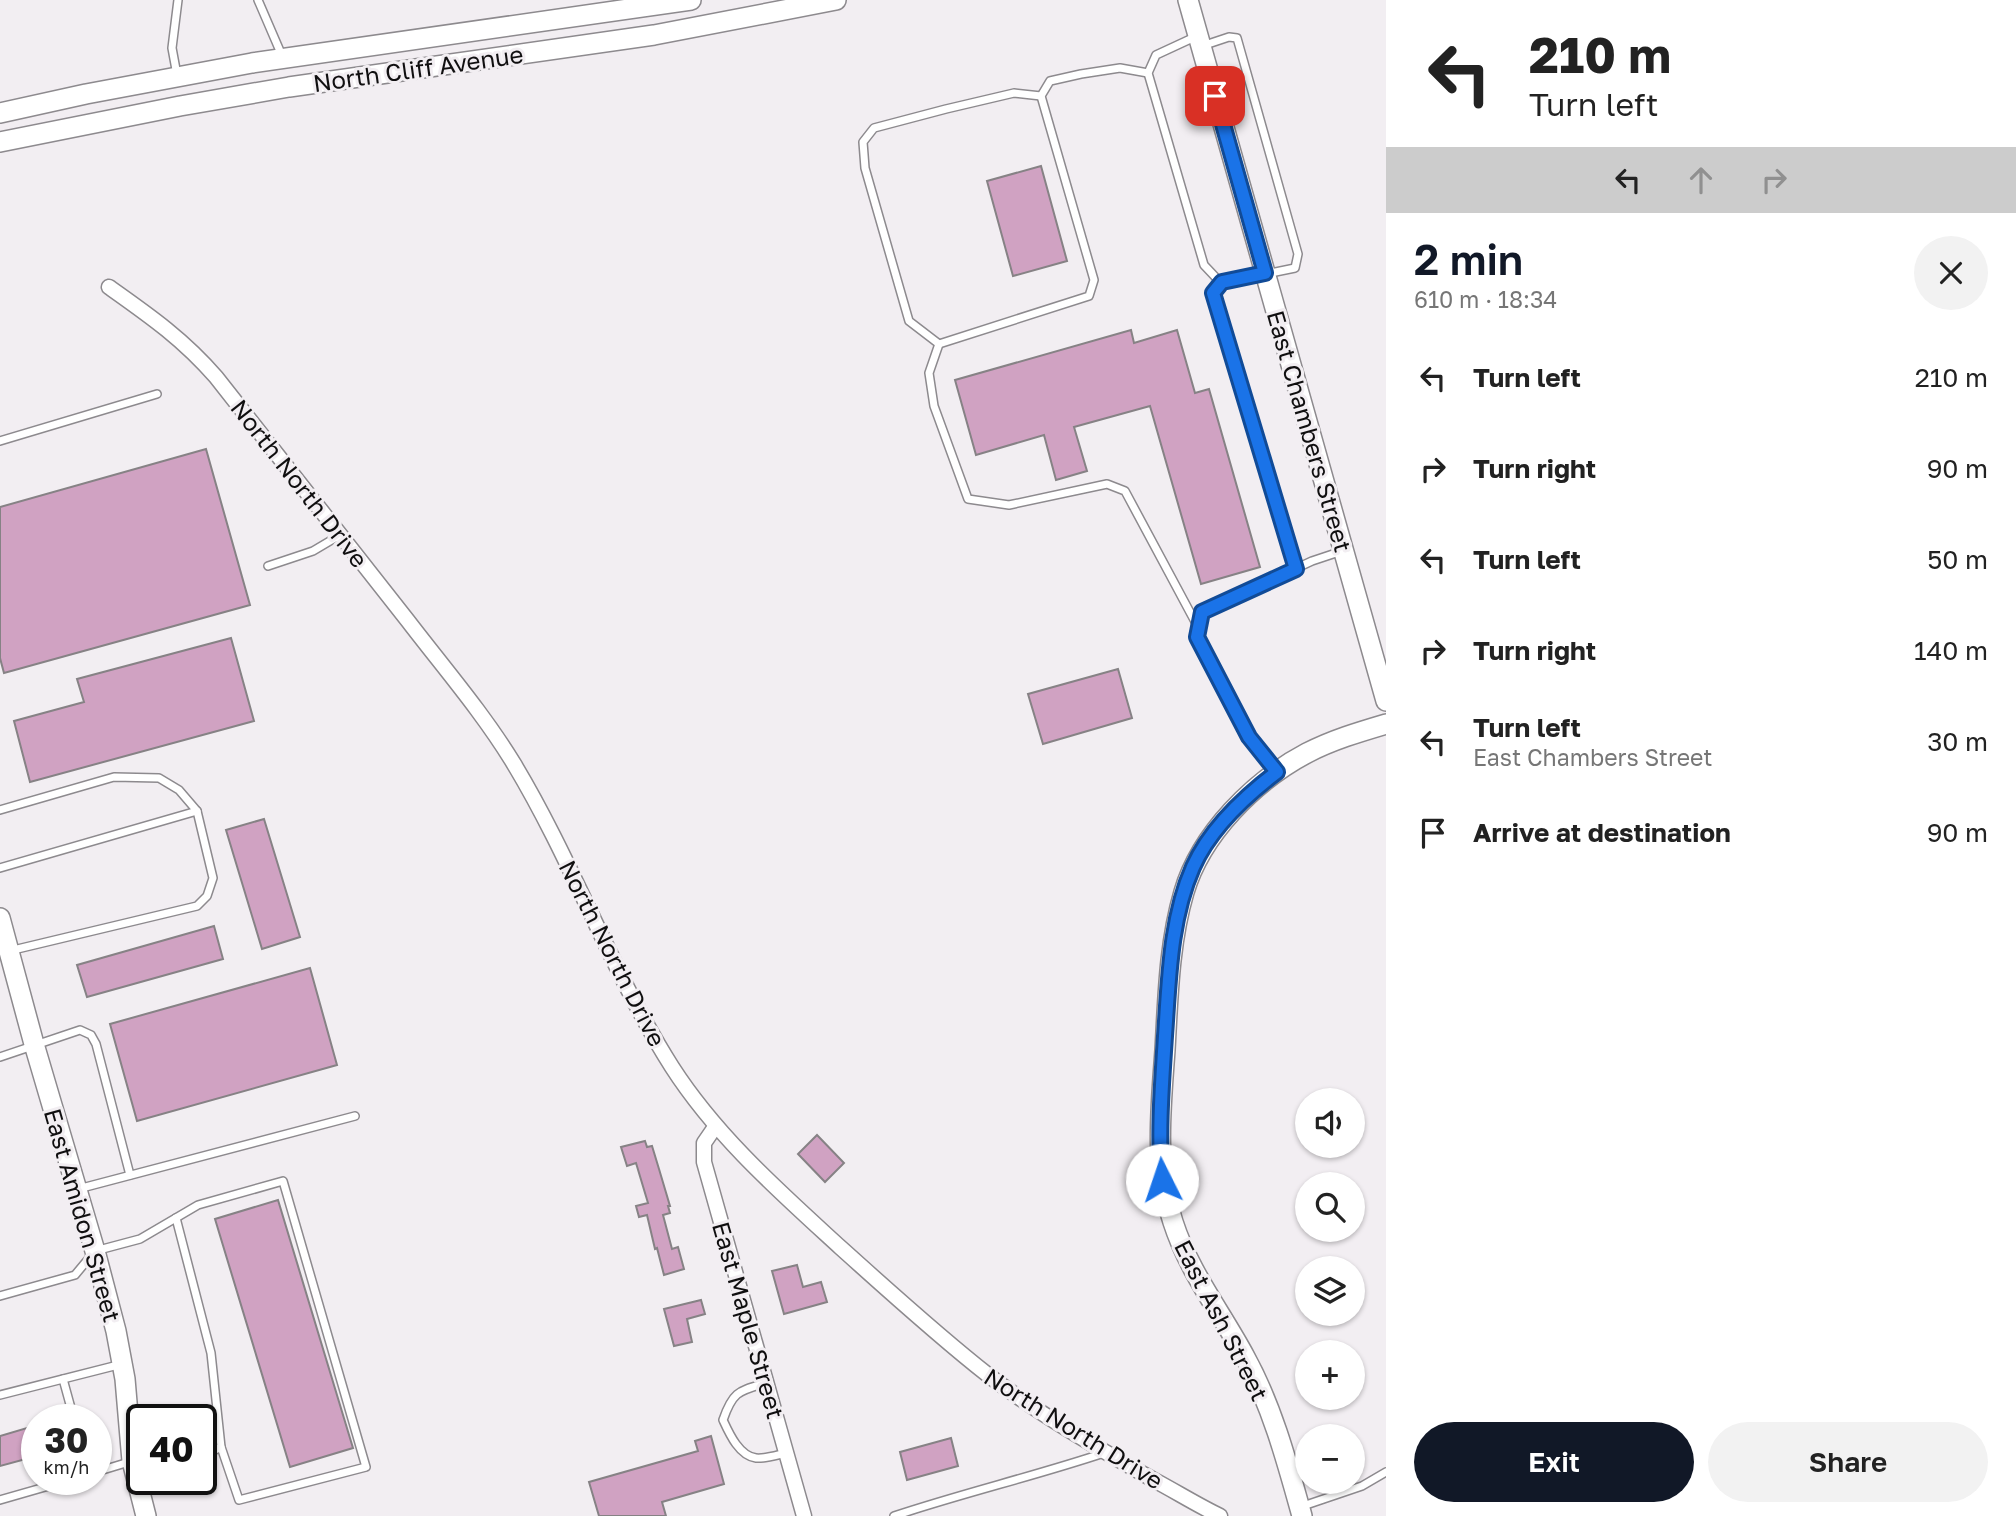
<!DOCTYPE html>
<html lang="en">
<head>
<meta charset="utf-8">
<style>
	:root { --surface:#fff; --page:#f2f2f2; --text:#222; --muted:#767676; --accent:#111827 }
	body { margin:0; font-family:"Golos Text",sans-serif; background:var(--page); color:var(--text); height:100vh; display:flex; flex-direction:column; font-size:26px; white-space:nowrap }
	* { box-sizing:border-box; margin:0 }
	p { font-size:23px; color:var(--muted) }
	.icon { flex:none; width:38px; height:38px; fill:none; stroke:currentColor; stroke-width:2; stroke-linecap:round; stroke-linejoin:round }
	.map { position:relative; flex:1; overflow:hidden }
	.side { display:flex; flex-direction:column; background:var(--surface); width:630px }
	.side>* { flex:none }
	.top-card { background:#fff; color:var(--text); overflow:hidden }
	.controls { position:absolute; left:1295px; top:1088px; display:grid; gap:14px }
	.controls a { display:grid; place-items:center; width:70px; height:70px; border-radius:50%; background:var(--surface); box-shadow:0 2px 5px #0004; font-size:35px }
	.speed { position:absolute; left:21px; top:1404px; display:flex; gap:14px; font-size:35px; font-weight:700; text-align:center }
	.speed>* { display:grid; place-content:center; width:91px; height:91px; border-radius:50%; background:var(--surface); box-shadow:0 2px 5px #0004; line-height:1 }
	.speed small { font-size:18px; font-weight:400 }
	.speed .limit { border:4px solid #111; border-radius:10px; background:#fff; color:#111 }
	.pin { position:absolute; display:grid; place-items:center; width:60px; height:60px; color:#fff; margin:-30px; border-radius:14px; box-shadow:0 4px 10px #0006 }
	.me { position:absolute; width:77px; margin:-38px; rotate:356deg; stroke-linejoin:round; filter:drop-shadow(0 0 5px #0008) }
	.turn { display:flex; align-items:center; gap:24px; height:147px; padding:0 28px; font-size:32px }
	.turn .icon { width:91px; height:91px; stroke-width:2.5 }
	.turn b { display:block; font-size:49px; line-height:60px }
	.lanes { display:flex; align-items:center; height:66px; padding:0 28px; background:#0003; justify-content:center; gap:35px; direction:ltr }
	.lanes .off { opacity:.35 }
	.round { display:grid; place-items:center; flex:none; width:74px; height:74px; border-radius:37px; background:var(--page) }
	.headline { display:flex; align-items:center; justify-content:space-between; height:119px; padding:0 28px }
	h1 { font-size:42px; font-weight:600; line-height:52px; color:var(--accent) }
	.cta { display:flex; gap:14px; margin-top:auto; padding:14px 28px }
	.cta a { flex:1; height:80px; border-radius:42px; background:var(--accent); color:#fff; font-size:28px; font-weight:600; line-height:80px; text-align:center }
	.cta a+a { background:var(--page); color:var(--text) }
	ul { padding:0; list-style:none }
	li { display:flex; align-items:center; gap:21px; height:91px; padding:0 28px }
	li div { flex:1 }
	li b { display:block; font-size:26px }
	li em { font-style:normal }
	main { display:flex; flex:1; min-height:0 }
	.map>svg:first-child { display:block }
</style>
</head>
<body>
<main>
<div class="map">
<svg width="1386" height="1516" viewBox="0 0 1386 1516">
	<rect width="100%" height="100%" fill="#f2eef2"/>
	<g fill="#d0a2c2" stroke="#868285" stroke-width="2">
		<path d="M1041,166L1067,261L1013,276L987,181Z"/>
		<path d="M1131,330L1134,343L1177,330L1195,393L1209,389L1260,567L1201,584L1150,406L1074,427L1087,471L1056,480L1044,435L976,455L955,380Z"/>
		<path d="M206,449L250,605L4,673L0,658V507Z"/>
		<path d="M231,638L254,721L30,782L14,721L84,702L77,679Z"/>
		<path d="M1118,669L1132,718L1043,744L1028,694Z"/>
		<path d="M264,819L300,937L262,949L226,830Z"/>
		<path d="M214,926L223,959L87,997L77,965Z"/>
		<path d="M310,968L337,1065L137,1121L110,1024Z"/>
		<path d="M817,1135L844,1163L825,1182L798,1154Z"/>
		<path d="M645,1141L647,1147L652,1146L659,1169L670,1206H668L670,1213L663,1215L672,1249L678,1247L684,1269L664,1275L657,1248L655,1249L647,1215L639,1217L636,1206L648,1203L636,1163L627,1166L621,1147Z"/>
		<path d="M278,1200L353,1448L290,1467L215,1219Z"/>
		<path d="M797,1265L803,1287L821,1282L827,1302L784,1314L772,1271Z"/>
		<path d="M701,1300L705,1314L687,1319L692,1342L674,1346L664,1309Z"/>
		<path d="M37,1425V1456L0,1466V1436Z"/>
		<path d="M711,1436L724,1484L662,1502L666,1516H599L589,1482L698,1451L695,1441Z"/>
		<path d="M951,1438L958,1466L907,1480L900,1452Z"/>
	</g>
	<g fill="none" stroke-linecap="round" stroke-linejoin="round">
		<defs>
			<g id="lane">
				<path d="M258,0L283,58"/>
				<path d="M1197,36L1156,55L1148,73L1204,265L1221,283"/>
				<path d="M1202,46L1229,37L1237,38L1298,254L1295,268L1221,283L1213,293L1296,569"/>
				<path d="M1148,73L1120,68L1081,74L1050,81L1041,96L1094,280L1089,296L939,344L929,373L934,406L968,499L1009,505L1107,484L1125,491L1199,629"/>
				<path d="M177,75L172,48L178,0"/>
				<path d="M939,344L909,321L865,168L863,142L874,128L946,109L1014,93L1041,96"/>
				<path d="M0,441L157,394"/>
				<path d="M268,566L313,551L340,535"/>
				<path d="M1276,771L1249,737L1197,637L1202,612L1312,561L1342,551"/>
				<path d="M0,810L114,777L159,778L179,790L197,811L213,878L207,896L197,906L9,951"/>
				<path d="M0,868L197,811"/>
				<path d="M0,1057L80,1030L91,1035L96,1044L130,1175"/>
				<path d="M78,1189L355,1116"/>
				<path d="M176,1218L211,1353L221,1447L201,1457"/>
				<path d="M0,1296L75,1275L95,1251L140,1239L198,1205L283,1181L366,1467L239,1500L221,1447"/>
				<path d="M63,1379L74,1419"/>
				<path d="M766,1383C739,1391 733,1391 723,1420C729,1433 739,1456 756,1458C765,1459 777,1455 786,1453"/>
				<path d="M0,1395L122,1364"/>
				<path d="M96,1472L129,1462"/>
				<path d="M139,1486L154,1479"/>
				<path d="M0,1500L73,1479"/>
				<path d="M1303,1506L1362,1486L1386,1472"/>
				<path d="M894,1516C963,1493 1035,1476 1104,1453"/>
			</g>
			<g id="street">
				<path d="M109,287C150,316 183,339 216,377C280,458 344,540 408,621C444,668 483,713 514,764C573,862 611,971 672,1067C717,1137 780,1192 841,1248C889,1291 937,1335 988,1375C1039,1414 1096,1447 1152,1479C1175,1491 1197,1505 1220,1516"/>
				<path d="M715,1127L704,1143V1162L804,1516"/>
			</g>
			<g id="secondary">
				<path d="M1188,0L1386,701"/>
				<path d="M0,113L86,94L252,63L691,0"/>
				<path d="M0,142L180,106L289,87L654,35L836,0"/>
				<path d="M0,918L34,1044L95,1251L116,1331L125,1379L132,1461L146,1516"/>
				<path d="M1302,1516C1287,1462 1272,1406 1245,1357C1221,1312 1189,1272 1173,1222C1154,1166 1161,1107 1165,1050C1168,997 1169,943 1184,892C1201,834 1254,781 1307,753C1332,740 1359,732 1386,724"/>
			</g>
		</defs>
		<use href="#lane" stroke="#8d8a8e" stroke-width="10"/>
		<use href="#street" stroke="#8d8a8e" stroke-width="17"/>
		<use href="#secondary" stroke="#8d8a8e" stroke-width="22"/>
		<use href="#lane" stroke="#fff" stroke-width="7"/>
		<use href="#street" stroke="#fff" stroke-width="14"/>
		<use href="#secondary" stroke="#fff" stroke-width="19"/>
	</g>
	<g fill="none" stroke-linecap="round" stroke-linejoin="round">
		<defs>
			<path id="route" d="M1162,1180C1158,1131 1162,1084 1165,1036C1169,980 1170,919 1193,867C1210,829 1244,797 1277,772L1249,737L1197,637L1202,612L1296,569L1213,293L1222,282L1265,273L1215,96"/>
		</defs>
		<use href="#route" stroke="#114b97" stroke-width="18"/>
		<use href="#route" stroke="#1a73e8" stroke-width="12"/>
	</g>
	<g text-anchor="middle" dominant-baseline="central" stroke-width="6" stroke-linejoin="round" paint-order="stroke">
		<g font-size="24" fill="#100f10" stroke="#f2eef2">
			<text transform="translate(418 68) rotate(-8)">North Cliff Avenue</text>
			<text transform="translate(1310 431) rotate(74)">East Chambers Street</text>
			<text transform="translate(300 483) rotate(52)">North North Drive</text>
			<text transform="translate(613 953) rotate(63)">North North Drive</text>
			<text transform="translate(83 1215) rotate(74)">East Amidon Street</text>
			<text transform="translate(749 1320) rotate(74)">East Maple Street</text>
			<text transform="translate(1222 1320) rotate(63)">East Ash Street</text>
			<text transform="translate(1074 1428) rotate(32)">North North Drive</text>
		</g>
	</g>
</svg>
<div class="controls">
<a><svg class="icon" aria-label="sound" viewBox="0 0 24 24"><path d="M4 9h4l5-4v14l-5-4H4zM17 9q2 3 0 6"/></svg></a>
<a><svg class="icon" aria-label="search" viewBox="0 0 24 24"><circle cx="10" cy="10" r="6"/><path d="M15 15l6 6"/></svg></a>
<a><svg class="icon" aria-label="layers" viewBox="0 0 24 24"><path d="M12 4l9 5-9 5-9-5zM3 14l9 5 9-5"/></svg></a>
<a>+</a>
<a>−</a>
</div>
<div class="speed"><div>30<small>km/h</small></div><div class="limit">40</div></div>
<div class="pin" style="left:1215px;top:96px;background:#d93025"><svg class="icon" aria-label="arrive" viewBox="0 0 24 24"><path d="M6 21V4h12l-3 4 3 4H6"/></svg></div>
<svg class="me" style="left:1162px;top:1180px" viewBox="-20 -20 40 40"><circle r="19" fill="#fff"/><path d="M0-13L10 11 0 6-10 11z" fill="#1a73e8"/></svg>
</div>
<section class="side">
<div class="top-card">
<div class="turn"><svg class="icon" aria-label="left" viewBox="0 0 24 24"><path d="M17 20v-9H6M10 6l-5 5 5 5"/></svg><div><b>210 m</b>Turn left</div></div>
<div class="lanes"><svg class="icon" aria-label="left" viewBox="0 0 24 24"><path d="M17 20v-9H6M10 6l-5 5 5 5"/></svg><svg class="icon off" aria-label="ahead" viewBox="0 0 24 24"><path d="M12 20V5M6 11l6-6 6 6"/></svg><svg class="icon off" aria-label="right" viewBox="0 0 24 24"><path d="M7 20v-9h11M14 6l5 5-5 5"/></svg></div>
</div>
<div class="headline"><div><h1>2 min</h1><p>610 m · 18:34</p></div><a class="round"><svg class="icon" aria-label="close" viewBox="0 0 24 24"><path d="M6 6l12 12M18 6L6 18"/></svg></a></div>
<ul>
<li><svg class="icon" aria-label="left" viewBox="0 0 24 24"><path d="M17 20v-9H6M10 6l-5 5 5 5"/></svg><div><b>Turn left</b></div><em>210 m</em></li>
<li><svg class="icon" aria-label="right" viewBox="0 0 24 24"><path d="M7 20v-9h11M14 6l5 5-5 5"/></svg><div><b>Turn right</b></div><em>90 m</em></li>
<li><svg class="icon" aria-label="left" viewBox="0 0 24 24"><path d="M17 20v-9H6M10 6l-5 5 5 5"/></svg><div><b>Turn left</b></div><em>50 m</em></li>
<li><svg class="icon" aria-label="right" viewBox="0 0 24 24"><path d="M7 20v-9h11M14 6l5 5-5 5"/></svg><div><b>Turn right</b></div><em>140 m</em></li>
<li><svg class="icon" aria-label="left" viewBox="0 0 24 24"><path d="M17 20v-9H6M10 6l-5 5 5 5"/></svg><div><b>Turn left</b><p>East Chambers Street</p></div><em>30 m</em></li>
<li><svg class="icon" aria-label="arrive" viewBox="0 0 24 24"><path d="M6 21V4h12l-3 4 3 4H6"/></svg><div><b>Arrive at destination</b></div><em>90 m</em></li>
</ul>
<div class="cta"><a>Exit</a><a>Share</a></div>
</section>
</main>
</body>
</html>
